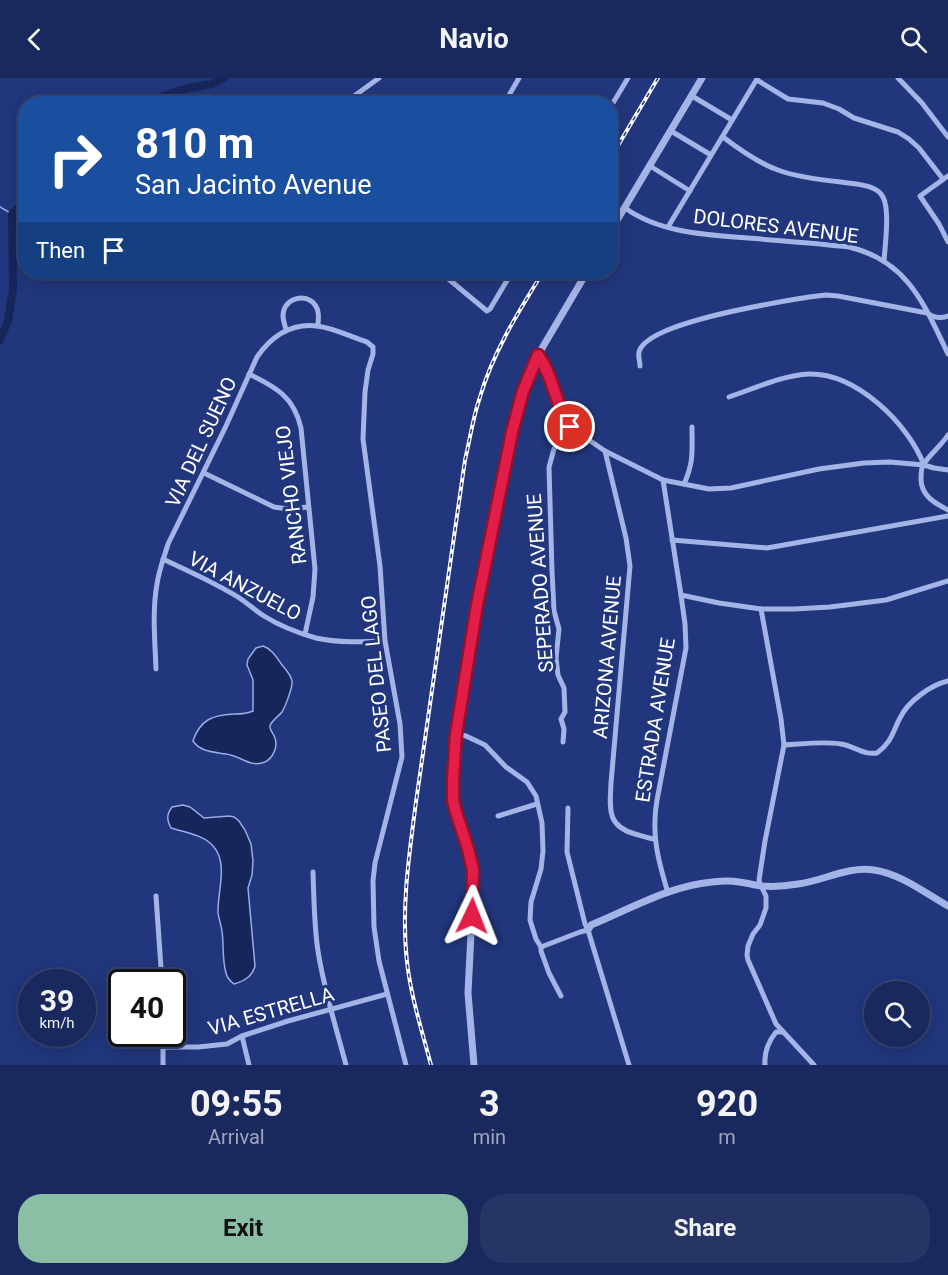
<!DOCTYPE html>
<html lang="en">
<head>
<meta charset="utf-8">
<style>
	:root { --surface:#19285d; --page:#263466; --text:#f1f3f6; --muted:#9fa6bc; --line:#374472; --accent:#8abfa5 }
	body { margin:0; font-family:Roboto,sans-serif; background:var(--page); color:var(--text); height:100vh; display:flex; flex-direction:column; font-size:22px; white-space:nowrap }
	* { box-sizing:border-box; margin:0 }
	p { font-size:20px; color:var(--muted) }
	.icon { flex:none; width:33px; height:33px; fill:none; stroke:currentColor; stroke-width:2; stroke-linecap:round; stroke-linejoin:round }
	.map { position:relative; height:987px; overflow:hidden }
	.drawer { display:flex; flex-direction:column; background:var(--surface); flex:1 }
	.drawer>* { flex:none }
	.guide { position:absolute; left:18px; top:18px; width:600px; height:183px; border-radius:24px; box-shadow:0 3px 15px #0003,0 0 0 2px var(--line); background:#1a4fa0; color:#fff; overflow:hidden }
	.fabs { position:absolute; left:864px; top:903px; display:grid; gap:12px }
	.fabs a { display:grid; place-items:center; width:66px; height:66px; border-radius:50%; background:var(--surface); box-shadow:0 3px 15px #0003,0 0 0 2px var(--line); font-size:30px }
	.speed { position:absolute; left:18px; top:891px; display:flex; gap:12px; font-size:30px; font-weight:700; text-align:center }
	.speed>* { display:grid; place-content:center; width:78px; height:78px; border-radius:50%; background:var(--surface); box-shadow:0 3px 15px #0003,0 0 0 2px var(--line); line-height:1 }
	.speed small { font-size:15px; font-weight:400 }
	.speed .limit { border:3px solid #111; border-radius:9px; background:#fff; color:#111 }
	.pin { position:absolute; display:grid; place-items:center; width:51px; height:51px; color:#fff; margin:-26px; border:3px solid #fff; border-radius:50%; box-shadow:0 2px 6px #0007 }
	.me { position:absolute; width:66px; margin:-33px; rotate:2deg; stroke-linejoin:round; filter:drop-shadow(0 0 4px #0008) }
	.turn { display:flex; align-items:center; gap:21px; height:126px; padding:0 18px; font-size:27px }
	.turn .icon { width:78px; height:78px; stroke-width:2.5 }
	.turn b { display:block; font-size:42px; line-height:51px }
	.then { display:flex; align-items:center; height:57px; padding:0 18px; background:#0003; gap:12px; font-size:22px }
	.eta { display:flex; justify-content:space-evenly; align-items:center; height:102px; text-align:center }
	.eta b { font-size:36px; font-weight:700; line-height:42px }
	.button { display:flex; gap:12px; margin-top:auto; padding:12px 18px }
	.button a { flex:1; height:69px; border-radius:24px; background:var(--accent); color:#111; font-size:24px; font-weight:700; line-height:69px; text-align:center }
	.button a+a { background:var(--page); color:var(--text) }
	header { display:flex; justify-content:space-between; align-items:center; height:78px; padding:0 18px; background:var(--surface); font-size:27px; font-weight:700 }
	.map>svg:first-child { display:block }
</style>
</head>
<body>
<header><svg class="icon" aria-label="back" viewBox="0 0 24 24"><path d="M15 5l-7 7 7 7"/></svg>Navio<svg class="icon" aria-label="search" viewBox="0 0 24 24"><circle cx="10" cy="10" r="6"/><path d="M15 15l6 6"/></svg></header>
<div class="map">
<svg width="948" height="987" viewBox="0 0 948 987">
	<rect width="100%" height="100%" fill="#21367c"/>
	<g fill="#16265b" stroke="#98ace7" stroke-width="1.5">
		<path d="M263,568C272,571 277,580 282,587C286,592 291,597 292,603C293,609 285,629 282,634C279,638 271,643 270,648C269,652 274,656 275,660C278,669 273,680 265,684C249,690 242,678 226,676C214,674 200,674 193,663C200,642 212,637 234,636C241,636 247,636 253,633V602L247,587L248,581L256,570Z"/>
		<path d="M183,727L190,729L204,740L229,738L234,739L239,743L245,752L251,766L253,783L252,797L248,810L255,888C252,899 244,903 234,906C230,903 227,900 226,895C222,882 224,867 222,853C221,847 219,841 218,835C217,815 229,785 213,768C204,757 184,754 171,750C167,742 166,737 172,729Z"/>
	</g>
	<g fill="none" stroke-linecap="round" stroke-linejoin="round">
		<path stroke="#98ace7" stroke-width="1.5" d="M0,129L12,136"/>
		<g stroke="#16265b" stroke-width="8">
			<path d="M140,26L184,11L212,6L224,0"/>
			<path d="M0,262L8,243L13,211L12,136L26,121"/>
		</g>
		<g stroke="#a4b4e6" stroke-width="5">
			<path d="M898,0L922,25L948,59"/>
			<path d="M757,2L788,21L823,25L839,31L854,40L898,54L909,61L919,70L943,101"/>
			<path d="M692,18L732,42"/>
			<path d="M349,26L350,21L379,0"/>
			<path d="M504,26L519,0"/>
			<path d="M610,30L628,0"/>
			<path d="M671,53L711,77"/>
			<path d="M723,59C740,72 758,85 778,92C797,99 821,102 841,104C854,106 876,106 883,119C890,132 885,168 884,183"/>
			<path d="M650,88L690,113"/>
			<path d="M948,98L920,118L939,146L948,164"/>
			<path d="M625,130C660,155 707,157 748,160C782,163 815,165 849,169C908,183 924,226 948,276"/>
			<path d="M668,149L757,1"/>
			<path d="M440,194L487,233L490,231L512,194"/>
			<path d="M286,252C285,247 283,242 283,238C283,217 314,213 318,234C319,238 318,243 318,248"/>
			<path d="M538,277L547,291L563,338L570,349L605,373L663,402L709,411L731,410L819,391L864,385L890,384L924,387L934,390L948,392"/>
			<path d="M640,288C640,284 638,278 639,274C646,244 780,224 809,219L826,217L838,218L927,235C934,240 940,241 948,238"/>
			<path d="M249,296C276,309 294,319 301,350L315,491L313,519L305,556"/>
			<path d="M729,319C753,311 783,297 809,296C856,295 908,345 924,387"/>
			<path d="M948,357C941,368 930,376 923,387C921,391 921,396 921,401C921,418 935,425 948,432"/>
			<path d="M605,373L626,460L630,488L611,705C610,730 606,748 635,756C642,758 648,760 654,761"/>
			<path d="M204,395L274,429L288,431L308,429"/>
			<path d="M663,402L681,517L685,546L686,570L657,722C651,756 658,782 668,815"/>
			<path d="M684,406C694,384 692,373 692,349"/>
			<path d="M672,462L767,470L948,438"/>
			<path d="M163,481C188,493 214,504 238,519C247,525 255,532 264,538C280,548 298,555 316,560C339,565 362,564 385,563"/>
			<path d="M681,517L719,525L761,531H794L830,529L886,522L948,503"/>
			<path d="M761,531L781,641L784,667L765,763L759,802L761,808L766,818V830L760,847L753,856L748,868L747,877L748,882L776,946L814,987"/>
			<path d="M156,591C155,563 152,534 157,506C159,492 164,480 168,466L226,348L257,279C271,259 291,245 317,248C334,250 351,259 367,264L373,269V276L368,292L365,314L363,361L380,488L385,563L400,646L402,679L375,785L373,803L374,849L379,883L406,987"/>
			<path d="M456,656L466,658L485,667L506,689L527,704L536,718L542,745L543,773L541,791L531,824L530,842L536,861L541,869V873L549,895L561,918"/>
			<path d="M563,664L564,651L561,641L565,634L564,610L558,597L556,580L559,551L554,533L552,493L549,389L554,371L570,349"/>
			<path d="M784,667C803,666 822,663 841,666C854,668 863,677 877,675C892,664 892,655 900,640C908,623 931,607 948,603"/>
			<path d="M568,730L567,774L585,846L588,852L629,987"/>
			<path d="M498,738L537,726"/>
			<path d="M313,794C314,820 314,847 318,873C324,912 336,949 346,987"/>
			<path d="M156,818L162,904"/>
			<path d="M541,869L580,854L588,852"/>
			<path d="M242,958L249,987"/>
			<path d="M163,969H198L227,966L242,958L288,943L387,916"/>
			<path d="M163,987V956"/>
			<path d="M765,987C764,974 768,964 776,954H783"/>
		</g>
		<g stroke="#a4b4e6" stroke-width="7">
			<path d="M610,154L702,0"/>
			<path d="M588,852L591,847C630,831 669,808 712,804C720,803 730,802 739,804C747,805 754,807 762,808C773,809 786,808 798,806C823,803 848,788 874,792C901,796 925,815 948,828"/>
			<path d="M474,987L468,915L473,816V792L468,771L456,734L453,713L456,656L461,623L479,515L518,328L538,277L587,194"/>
		</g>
		<defs>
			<g id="rail">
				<path d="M610,81L658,0"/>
				<path d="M431,987C422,953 411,919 407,884C401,831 409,777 416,724L465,382C470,361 473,339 480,319C493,274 519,233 543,194"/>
			</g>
		</defs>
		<use href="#rail" stroke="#fff" stroke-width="4"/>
		<use href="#rail" stroke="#21367c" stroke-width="1.5" stroke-dasharray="4.5" stroke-linecap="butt"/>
	</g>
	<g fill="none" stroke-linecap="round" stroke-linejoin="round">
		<defs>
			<path id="route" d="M472,838L473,792L468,771L456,734L453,723V701L456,656L477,527L512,354L523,313L538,277C554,299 555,327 570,349"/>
		</defs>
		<use href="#route" stroke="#92132f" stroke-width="15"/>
		<use href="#route" stroke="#e11d48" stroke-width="10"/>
	</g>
	<g text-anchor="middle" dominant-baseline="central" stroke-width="6" stroke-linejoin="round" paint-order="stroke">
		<g font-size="20" fill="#fff" stroke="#21367c">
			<text transform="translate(776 148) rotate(7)">DOLORES AVENUE</text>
			<text transform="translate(201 364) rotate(-65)">VIA DEL SUENO</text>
			<text transform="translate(291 417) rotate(-97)">RANCHO VIEJO</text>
			<text transform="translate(540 505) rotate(-94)">SEPERADO AVENUE</text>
			<text transform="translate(245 508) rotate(28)">VIA ANZUELO</text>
			<text transform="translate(607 579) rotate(-85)">ARIZONA AVENUE</text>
			<text transform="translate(376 596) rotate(-96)">PASEO DEL LAGO</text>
			<text transform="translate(655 642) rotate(-81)">ESTRADA AVENUE</text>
			<text transform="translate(271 933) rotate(-16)">VIA ESTRELLA</text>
		</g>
	</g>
</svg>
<div class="fabs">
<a><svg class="icon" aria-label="search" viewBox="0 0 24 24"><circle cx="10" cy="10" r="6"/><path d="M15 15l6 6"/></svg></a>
</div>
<div class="speed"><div>39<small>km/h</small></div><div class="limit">40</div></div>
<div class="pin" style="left:570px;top:349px;background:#d93025"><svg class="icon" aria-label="arrive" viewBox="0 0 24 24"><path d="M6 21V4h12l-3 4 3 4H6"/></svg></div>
<svg class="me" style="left:472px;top:838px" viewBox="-20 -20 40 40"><path d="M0-17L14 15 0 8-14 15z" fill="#e11d48" stroke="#fff" stroke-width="4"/></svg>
<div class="guide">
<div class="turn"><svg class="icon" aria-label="right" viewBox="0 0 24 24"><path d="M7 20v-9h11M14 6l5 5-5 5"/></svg><div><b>810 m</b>San Jacinto Avenue</div></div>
<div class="then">Then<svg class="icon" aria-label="arrive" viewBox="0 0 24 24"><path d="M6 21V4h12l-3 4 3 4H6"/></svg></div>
</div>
</div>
<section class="drawer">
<div class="eta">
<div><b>09:55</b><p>Arrival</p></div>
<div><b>3</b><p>min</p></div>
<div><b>920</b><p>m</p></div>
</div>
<div class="button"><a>Exit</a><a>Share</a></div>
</section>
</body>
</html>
